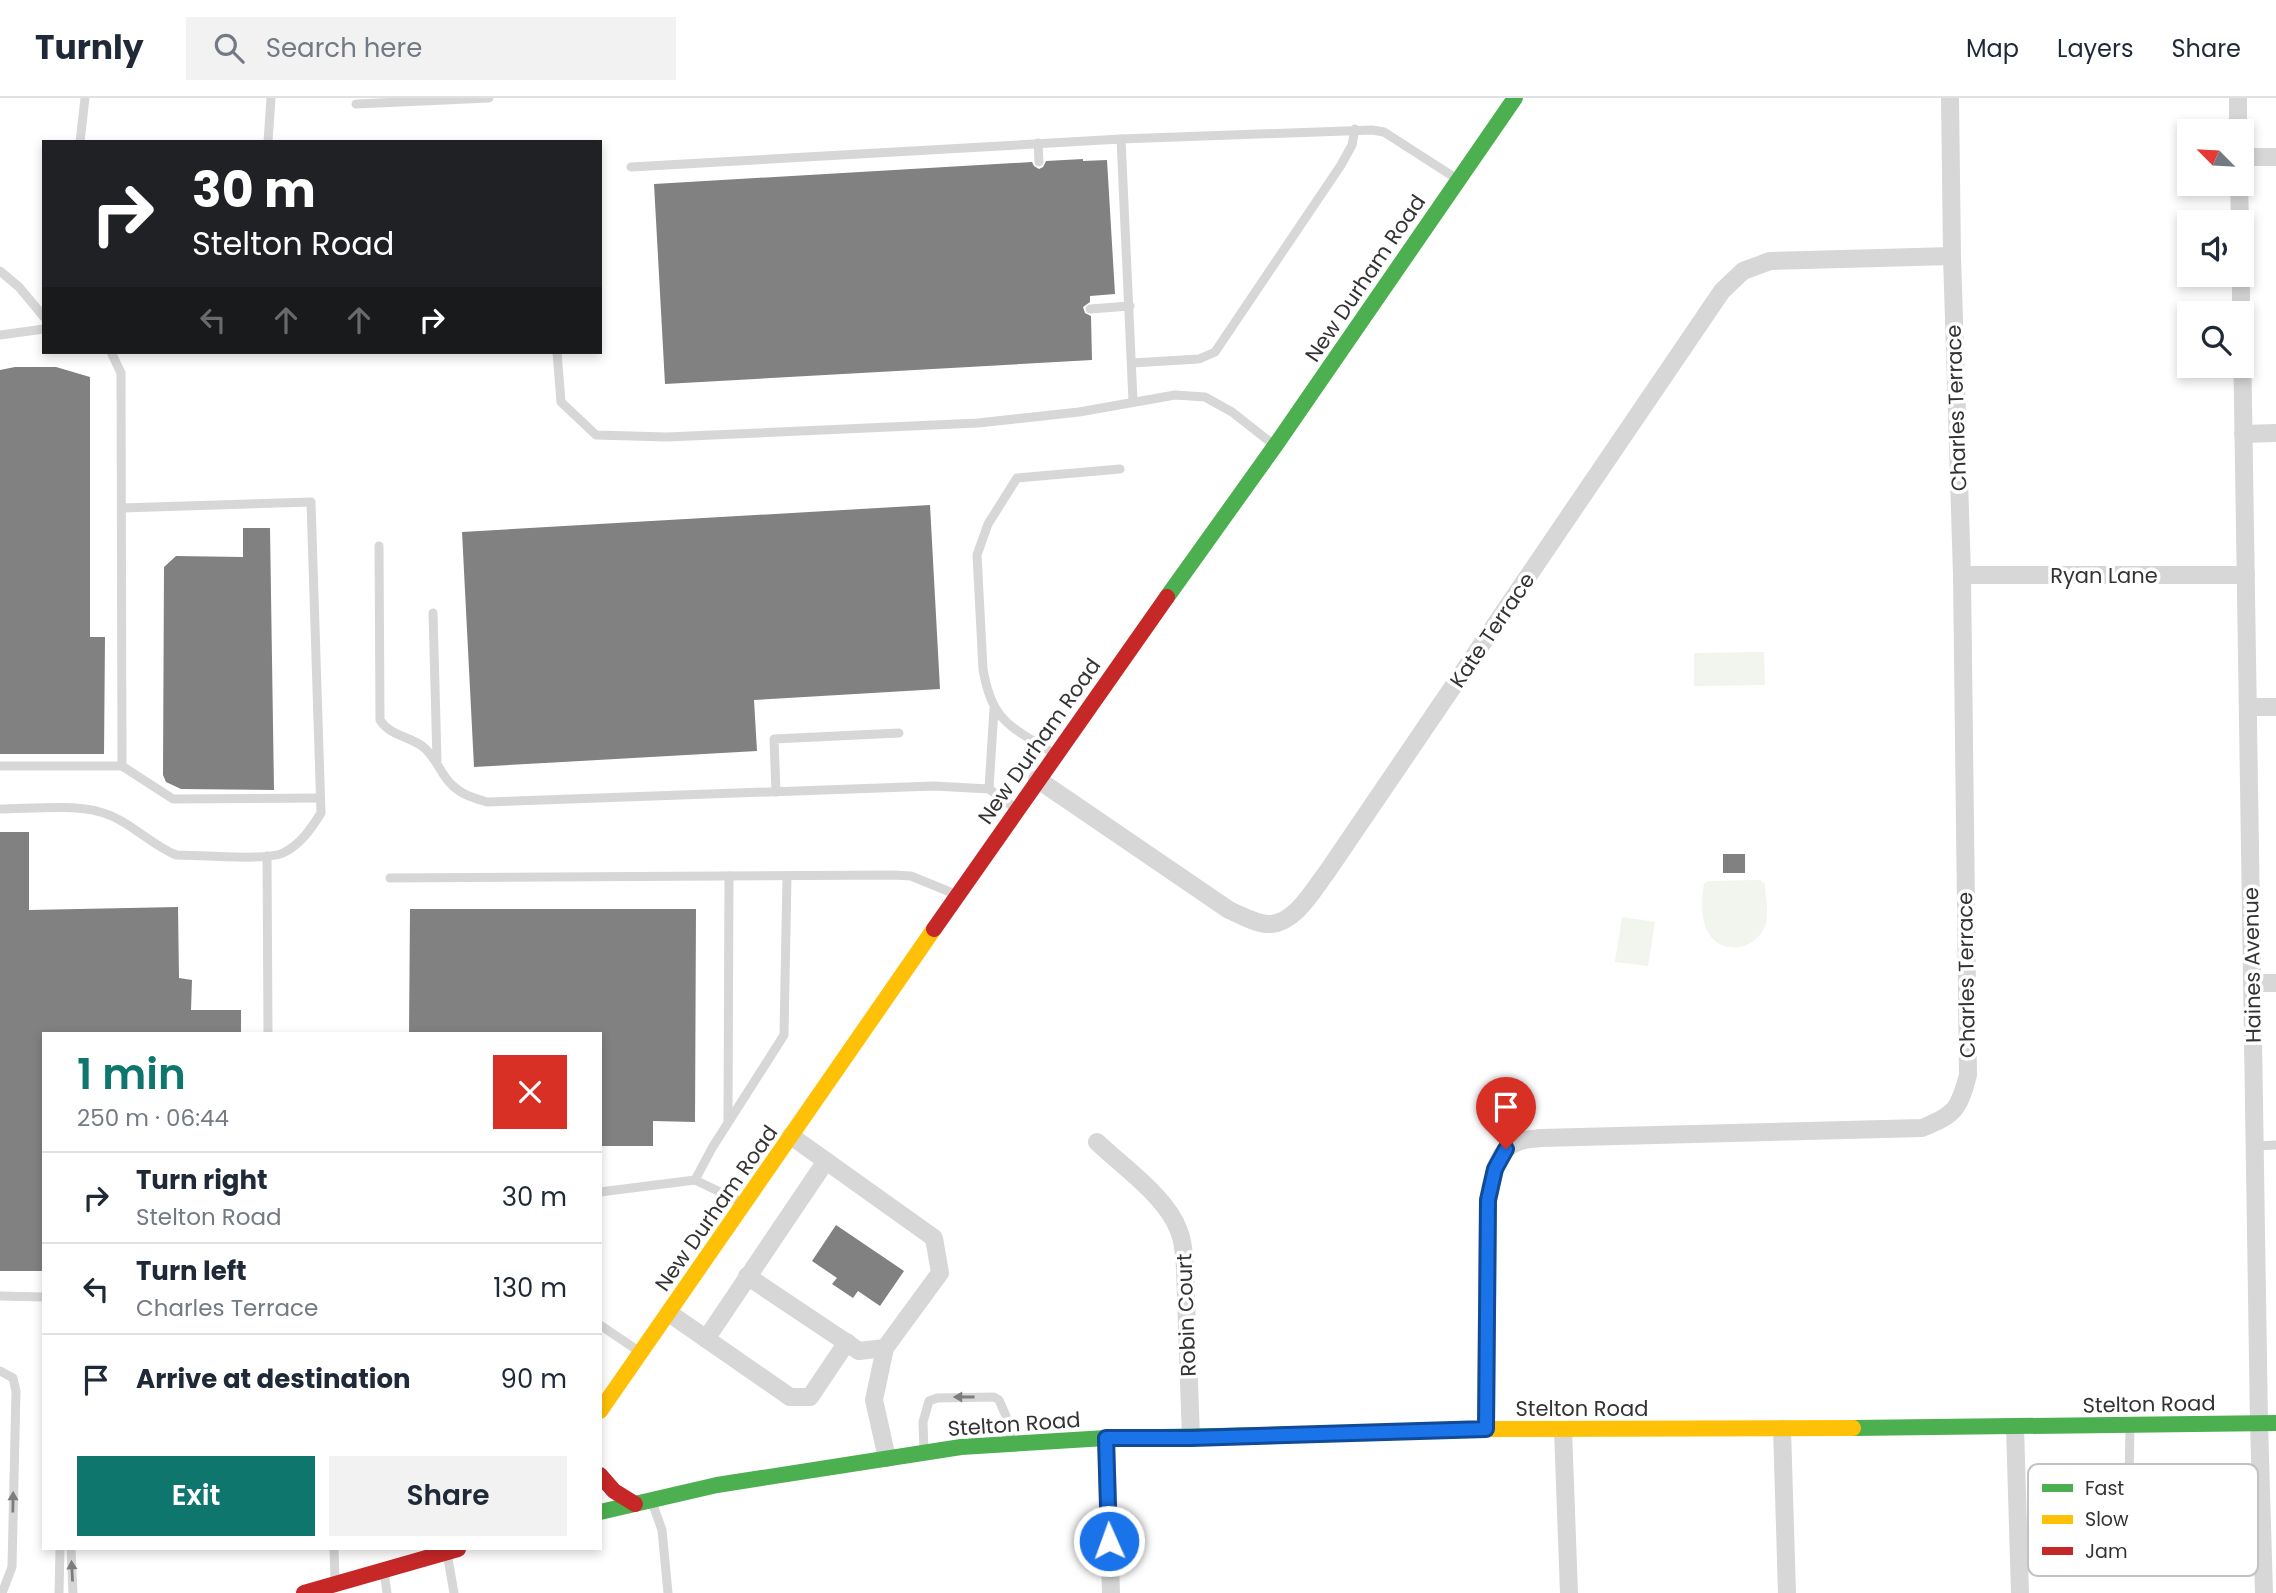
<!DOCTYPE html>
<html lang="en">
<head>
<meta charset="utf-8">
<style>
	:root { --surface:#fff; --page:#f2f2f3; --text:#1f2937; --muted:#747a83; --line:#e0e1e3; --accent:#0f766e }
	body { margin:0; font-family:Poppins,sans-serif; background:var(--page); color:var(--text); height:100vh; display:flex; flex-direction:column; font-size:26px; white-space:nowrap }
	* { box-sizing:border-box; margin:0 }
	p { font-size:23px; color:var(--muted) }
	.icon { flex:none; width:38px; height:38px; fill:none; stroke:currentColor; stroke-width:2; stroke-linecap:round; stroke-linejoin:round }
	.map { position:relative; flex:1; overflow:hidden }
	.sheet { position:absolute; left:42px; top:934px; width:560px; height:518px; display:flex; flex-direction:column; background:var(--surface); border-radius:0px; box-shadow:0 4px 10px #0003 }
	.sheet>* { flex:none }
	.guide { position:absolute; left:42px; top:42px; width:560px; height:214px; border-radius:0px; box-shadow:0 4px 10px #0003; background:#202124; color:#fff; overflow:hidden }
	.needle { width:46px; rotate:294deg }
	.controls { position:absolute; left:2177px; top:21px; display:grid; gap:14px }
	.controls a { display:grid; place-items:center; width:77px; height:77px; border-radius:0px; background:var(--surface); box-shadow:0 4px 10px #0003; font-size:35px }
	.pin { position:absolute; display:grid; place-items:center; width:60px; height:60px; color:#fff; margin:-72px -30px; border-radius:50% 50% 50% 0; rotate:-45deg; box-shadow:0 0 7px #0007 }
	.pin .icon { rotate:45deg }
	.me { position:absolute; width:77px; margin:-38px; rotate:358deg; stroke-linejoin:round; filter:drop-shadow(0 0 5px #0008) }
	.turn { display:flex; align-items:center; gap:24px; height:147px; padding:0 35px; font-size:32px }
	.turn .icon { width:91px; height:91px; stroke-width:2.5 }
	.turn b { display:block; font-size:49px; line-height:60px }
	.lanes { display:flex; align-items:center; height:66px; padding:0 35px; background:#0003; justify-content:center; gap:35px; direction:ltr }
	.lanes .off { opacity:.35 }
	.round { display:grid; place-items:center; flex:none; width:74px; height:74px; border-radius:0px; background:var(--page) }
	.headline { display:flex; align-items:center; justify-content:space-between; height:119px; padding:0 35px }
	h1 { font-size:42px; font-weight:600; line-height:52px; color:var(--accent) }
	.primary-button { display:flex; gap:14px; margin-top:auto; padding:14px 35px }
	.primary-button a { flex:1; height:80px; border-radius:0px; background:var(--accent); color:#fff; font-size:28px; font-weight:600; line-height:80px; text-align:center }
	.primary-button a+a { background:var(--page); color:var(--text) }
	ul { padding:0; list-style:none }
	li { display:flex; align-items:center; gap:21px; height:91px; padding:0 35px; border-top:2px solid var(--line) }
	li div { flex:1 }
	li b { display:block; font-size:26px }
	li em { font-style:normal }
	header { display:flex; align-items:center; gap:42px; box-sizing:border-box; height:98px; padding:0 35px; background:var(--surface); border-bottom:2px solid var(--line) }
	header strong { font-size:33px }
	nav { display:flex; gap:38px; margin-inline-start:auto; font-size:24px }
	.search { width:490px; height:63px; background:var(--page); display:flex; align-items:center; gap:18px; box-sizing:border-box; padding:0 24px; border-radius:0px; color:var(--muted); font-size:26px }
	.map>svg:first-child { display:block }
</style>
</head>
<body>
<header>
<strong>Turnly</strong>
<div class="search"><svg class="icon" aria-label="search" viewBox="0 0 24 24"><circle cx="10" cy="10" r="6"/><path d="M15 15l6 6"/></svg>Search here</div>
<nav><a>Map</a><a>Layers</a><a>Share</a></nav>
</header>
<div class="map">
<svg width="2276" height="1495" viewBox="0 0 2276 1495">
	<rect width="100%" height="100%" fill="#fff"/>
	<g fill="#f1f5ed">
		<path d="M1764,554L1765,587L1694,588V555Z"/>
		<path d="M1760,782L1765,786C1765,798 1769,813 1766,825C1759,851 1724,859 1709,836C1701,824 1701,799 1704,786L1708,783Z"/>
		<path d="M1622,819L1655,824L1648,868L1615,864Z"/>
	</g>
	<g fill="#818181">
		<path d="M1083,61V63L1107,62L1115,196L1090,198V204L1083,209L1085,215L1091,218L1092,262L665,286L654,86L1032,64L1034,68L1039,71L1043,69L1046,63Z"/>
		<path d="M15,269H56L90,279V539H105L104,656H0V272Z"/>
		<path d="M930,407L940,591L754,602L757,653L474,669L462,434Z"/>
		<path d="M243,430H270L274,692L181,691L166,684L163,677L164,469L176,458L243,459Z"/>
		<path d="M0,734H29V812L178,809L179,880L192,882L191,912H241V936H44V1173H0Z"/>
		<rect x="1723" y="756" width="22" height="19"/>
		<path d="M410,811H696L695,1024L653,1023V1048H600V936H409Z"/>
		<path d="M836,1127L904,1173L880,1208L858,1193L853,1200L832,1186L837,1180L812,1163Z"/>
	</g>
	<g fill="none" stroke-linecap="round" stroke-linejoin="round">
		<g stroke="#d7d7d7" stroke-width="9">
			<path d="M356,6L489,0"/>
			<path d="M1121,41L1372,32L1384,34L1457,81"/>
			<path d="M80,44L85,0"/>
			<path d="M268,44L271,0"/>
			<path d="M1038,45L1039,64"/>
			<path d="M631,69L1121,41L1133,303"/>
			<path d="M0,173L19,189L44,219"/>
			<path d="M1090,211L1130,208"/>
			<path d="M0,237L44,231"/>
			<path d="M111,254L121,275L122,668L173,701L319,700"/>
			<path d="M557,254L561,304L596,337L667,339L978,325L1079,314L1175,297L1205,299L1232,314L1274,347"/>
			<path d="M1132,265L1199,261L1215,254L1341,67L1352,47L1355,31"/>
			<path d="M379,448L380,622C389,637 408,638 422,648C436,658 440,676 452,687C462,697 474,700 487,704L934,688L989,691L1015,710"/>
			<path d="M433,515L437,662"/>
			<path d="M1053,655C1011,628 992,625 983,571L977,457L988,426L1017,380L1120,371"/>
			<path d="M0,668H122"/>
			<path d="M989,691L994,611"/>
			<path d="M776,694L774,641L899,635"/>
			<path d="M0,711C28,711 74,706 100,714C128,721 149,746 176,757C199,757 265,763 283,755C300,747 311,731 321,715L311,404L122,410"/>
			<path d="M267,758L268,936"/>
			<path d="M390,780L894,777L911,778L955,796"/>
			<path d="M728,1022L729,778"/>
			<path d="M2255,1048L2276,1047"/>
			<path d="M600,1094L695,1082"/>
			<path d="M743,1105L695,1082L712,1050L784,937L787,778"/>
			<path d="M0,1198L44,1199"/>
			<path d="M600,1227L640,1254"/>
			<path d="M0,1273L13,1280L16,1293L12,1469L2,1495"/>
			<path d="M924,1354L923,1324L929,1303L937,1300L994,1299L999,1302L1006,1318L1012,1344"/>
			<path d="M2129,1388H2191V1464L2072,1463L2073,1388H2129L2130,1327"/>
			<path d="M652,1404L662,1432L668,1495"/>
			<path d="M71,1451L73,1495"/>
			<path d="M334,1451L335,1484"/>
			<path d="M447,1455L454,1495"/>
			<path d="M2191,1464H2263"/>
			<path d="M384,1473L387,1495"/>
			<path d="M59,1495L60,1451"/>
		</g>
		<g stroke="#d7d7d7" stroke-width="18">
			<path d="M2238,0V33"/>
			<path d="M2242,59H2276"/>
			<path d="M2239,86L2240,124"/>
			<path d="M2241,177V215"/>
			<path d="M2242,240L2259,1325L2264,1495"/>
			<path d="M2243,336L2276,335"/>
			<path d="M1962,477H2246"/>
			<path d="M2248,609H2276"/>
			<path d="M1037,681L1229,812C1241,817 1257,827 1271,826C1296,824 1313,792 1327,774L1722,193L1743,173L1770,163L1952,158"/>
			<path d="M2252,885H2276"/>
			<path d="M791,1038L934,1140L940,1175L885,1250L874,1302L887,1360"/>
			<path d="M1097,1044C1123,1069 1167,1099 1179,1133C1184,1145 1184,1158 1185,1171L1191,1340"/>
			<path d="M747,1178L859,1253L885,1250"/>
			<path d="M669,1215L790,1299H810L847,1244"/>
			<path d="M706,1241L826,1063"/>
			<path d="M2015,1329L2020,1495"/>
			<path d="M1486,1331L1488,1103C1492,1083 1495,1052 1518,1044C1525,1041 1533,1041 1541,1040L1922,1030C1955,1017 1959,1011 1968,977L1962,477L1952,158L1950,0"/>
			<path d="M1782,1331L1787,1495"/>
			<path d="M1563,1332L1569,1495"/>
			<path d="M1106,1340L1111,1495"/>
		</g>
		<g stroke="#4caf50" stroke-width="16">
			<path d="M1167,499L1275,348L1515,0"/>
			<path d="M1853,1330L2276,1325"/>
			<path d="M600,1414L717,1387L961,1349L1106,1340L1325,1336"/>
		</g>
		<g stroke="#ffc107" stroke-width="16">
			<path d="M600,1313L934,831"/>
			<path d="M1325,1336L1486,1331L1853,1330"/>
		</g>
		<g stroke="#c62828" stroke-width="16">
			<path d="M934,831L1167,499"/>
			<path d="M600,1377L614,1393L635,1406"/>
			<path d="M304,1495L458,1451"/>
		</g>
	</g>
	<defs><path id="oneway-solid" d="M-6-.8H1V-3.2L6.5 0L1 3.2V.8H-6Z" transform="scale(1.75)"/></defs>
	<g fill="#7d7d7d">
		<use href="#oneway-solid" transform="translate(964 1299) rotate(180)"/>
		<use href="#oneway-solid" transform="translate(13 1404) rotate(-89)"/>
		<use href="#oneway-solid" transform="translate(72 1473) rotate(-93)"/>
	</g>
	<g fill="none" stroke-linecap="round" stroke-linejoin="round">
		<defs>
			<path id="route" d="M1109,1443L1106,1340H1191L1486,1331L1488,1102L1495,1071L1506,1051"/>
		</defs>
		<use href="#route" stroke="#114b97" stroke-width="18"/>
		<use href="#route" stroke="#1a73e8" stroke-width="12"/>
	</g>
	<g text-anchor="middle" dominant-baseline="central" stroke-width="7" stroke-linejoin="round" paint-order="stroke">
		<g font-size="21" fill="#333" stroke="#fff">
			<text transform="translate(1365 180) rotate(-56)">New Durham Road</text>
			<text transform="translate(1956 310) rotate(-92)">Charles Terrace</text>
			<text x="2104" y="477">Ryan Lane</text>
			<text transform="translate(1492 532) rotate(-56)">Kate Terrace</text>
			<text transform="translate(1039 643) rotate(-55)">New Durham Road</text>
			<text transform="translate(2252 867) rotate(-91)">Haines Avenue</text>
			<text transform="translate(1966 877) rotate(-91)">Charles Terrace</text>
			<text transform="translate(716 1110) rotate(-55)">New Durham Road</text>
			<text transform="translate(1186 1217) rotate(-92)">Robin Court</text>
			<text transform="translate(2149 1306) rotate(-1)">Stelton Road</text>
			<text x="1582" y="1310">Stelton Road</text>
			<text transform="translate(1014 1326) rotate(-4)">Stelton Road</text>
		</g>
	</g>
	<rect x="2028" y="1366" width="230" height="112" rx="10" fill="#fff" stroke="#c2c2c2" stroke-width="2"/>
	<rect x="2042" y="1386" width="31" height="8" fill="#4caf50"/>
	<rect x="2042" y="1417" width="31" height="9" fill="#ffc107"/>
	<rect x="2042" y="1449" width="31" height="8" fill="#c62828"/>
	<g font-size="19" fill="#333">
		<text x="2085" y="1397">Fast</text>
		<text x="2085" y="1428">Slow</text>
		<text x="2085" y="1460">Jam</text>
	</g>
</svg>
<div class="controls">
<a><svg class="needle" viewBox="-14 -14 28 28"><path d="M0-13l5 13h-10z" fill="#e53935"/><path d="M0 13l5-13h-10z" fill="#747a83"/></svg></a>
<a><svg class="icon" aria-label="sound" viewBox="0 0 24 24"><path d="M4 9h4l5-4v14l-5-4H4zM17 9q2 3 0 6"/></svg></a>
<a><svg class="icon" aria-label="search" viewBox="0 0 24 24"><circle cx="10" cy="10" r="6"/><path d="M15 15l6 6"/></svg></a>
</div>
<div class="pin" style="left:1506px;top:1051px;background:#d93025"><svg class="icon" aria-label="arrive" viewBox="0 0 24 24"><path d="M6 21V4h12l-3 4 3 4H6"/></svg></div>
<svg class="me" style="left:1109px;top:1443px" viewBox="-20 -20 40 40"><circle r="17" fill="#1a73e8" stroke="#fff" stroke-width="3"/><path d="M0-11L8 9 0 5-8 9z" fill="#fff"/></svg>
<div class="guide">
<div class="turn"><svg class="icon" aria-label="right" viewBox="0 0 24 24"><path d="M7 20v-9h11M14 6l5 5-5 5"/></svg><div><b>30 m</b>Stelton Road</div></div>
<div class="lanes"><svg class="icon off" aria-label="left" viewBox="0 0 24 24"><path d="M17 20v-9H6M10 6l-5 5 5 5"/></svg><svg class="icon off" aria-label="ahead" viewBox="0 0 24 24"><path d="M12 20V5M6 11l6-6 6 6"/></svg><svg class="icon off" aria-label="ahead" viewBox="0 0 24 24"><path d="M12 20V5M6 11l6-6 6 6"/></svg><svg class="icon" aria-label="right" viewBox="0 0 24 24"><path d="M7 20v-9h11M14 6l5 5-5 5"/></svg></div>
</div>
<section class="sheet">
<div class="headline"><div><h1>1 min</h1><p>250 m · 06:44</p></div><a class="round" style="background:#d93025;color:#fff"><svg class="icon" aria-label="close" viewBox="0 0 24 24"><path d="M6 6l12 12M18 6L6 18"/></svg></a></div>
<ul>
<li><svg class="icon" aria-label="right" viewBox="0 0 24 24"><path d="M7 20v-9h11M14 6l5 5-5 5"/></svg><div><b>Turn right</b><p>Stelton Road</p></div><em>30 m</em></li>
<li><svg class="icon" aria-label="left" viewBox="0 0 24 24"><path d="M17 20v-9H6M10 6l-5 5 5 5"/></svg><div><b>Turn left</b><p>Charles Terrace</p></div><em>130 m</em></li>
<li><svg class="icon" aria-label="arrive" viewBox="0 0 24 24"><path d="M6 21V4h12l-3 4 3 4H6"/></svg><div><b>Arrive at destination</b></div><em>90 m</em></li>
</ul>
<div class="primary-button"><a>Exit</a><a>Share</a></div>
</section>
</div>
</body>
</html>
